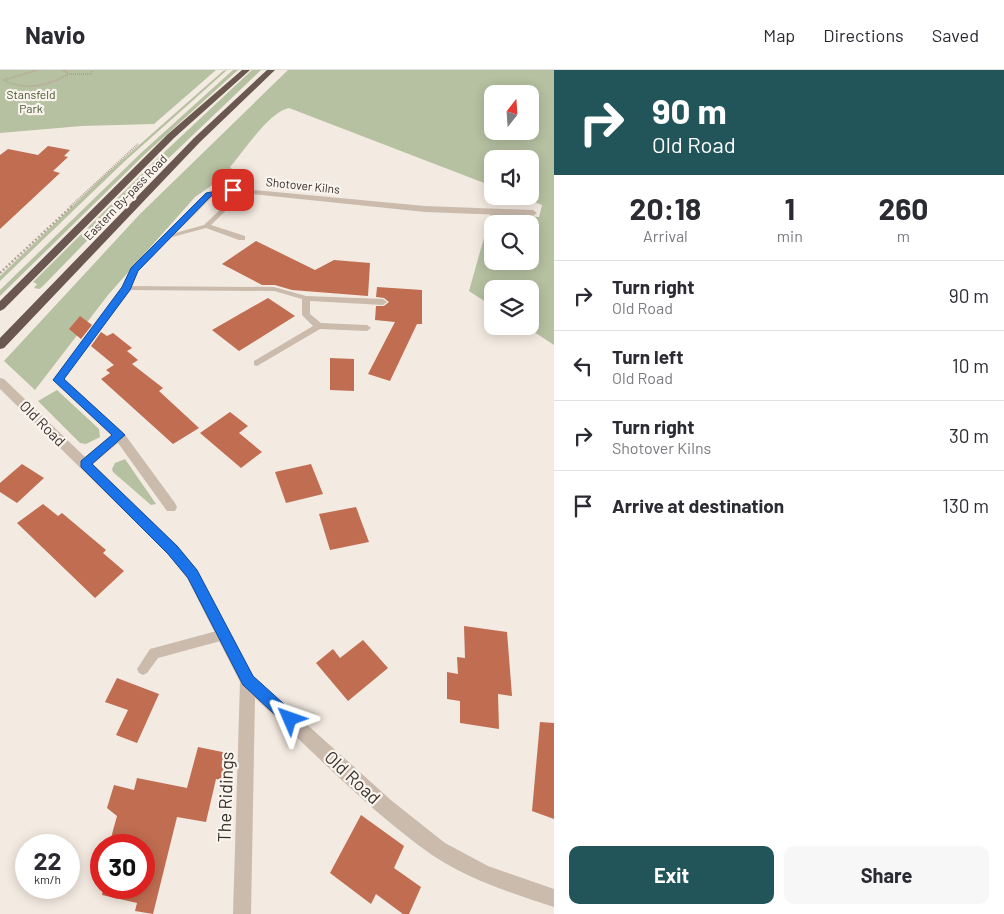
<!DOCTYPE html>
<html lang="en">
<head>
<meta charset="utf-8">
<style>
	:root { --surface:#fff; --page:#f7f7f7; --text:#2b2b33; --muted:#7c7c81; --line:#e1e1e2; --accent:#225559 }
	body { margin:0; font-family:Barlow,sans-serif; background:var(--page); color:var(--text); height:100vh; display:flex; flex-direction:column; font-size:19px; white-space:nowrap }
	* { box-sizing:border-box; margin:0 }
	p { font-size:16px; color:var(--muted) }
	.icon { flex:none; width:28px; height:28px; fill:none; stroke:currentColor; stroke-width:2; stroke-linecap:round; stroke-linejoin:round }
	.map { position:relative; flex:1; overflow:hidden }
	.side { display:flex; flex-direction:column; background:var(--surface); width:450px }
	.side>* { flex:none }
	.guide { background:#225559; color:#fff; overflow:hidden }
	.needle { width:32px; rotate:17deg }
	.controls { position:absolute; left:484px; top:15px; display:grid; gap:10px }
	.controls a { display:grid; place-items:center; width:55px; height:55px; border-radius:10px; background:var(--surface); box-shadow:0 2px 12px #0003; font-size:25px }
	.speed { position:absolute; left:15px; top:764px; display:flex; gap:10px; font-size:25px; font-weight:700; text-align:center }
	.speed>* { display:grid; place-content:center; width:65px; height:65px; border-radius:50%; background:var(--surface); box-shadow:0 2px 12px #0003; line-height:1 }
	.speed small { font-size:12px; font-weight:400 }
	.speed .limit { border:8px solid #d22; background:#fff; color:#111 }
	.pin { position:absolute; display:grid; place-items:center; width:42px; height:42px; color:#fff; margin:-21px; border-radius:10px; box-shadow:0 2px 8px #0006 }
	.me { position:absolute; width:55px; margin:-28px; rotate:313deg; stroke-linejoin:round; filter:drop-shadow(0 0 4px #0008) }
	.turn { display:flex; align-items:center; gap:18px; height:105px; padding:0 15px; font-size:22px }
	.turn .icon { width:65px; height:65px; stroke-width:2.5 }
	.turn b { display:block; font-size:35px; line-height:42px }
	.eta { display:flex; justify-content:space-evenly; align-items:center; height:85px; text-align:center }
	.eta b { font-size:30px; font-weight:700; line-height:35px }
	.cta { display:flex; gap:10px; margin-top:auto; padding:10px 15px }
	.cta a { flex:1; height:58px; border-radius:10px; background:var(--accent); color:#fff; font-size:20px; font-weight:700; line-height:58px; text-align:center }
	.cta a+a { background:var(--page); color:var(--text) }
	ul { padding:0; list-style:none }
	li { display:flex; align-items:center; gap:15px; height:70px; padding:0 15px; border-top:1px solid var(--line) }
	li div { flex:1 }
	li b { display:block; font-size:19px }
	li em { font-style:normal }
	header { display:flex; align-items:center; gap:30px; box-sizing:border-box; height:70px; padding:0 25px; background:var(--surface); border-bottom:1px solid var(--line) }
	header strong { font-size:24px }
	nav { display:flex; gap:28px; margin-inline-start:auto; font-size:18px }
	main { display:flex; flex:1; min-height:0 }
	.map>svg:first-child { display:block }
</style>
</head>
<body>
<header>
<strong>Navio</strong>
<nav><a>Map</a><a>Directions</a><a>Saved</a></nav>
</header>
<main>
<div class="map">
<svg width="554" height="844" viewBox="0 0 554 844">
	<rect width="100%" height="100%" fill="#f3eae1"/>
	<g fill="#b6c1a1" fill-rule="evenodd">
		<path d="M0,0H216L154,54L82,56L0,63Z"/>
		<path d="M227,0L126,90L0,211V206L103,107L223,1Z"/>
		<path d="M233,0H238L144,85L0,226V220L141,83Z"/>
		<path d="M252,0H261L149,107L42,217L39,219L34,218L37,214L33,212L157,89Z"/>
		<path d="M288,0H554V275L525,256H530V219H492V236L469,221L491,143L539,147L542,135L519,126H530V89H492V116L289,38C269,42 244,81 230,97L239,106L221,109L195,127L108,225L35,320L4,291L140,144ZM492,24H530V61H492ZM492,154H530V191H492Z"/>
		<path d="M57,320L99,359L100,367L86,374L80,373L38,331Z"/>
		<path d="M125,389L156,434L151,435L113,402L112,399L115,393Z"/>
	</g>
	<g fill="#c06d51">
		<path d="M48,76L70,80L64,86L68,87L53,101L60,103L0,159V85L8,79L38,85Z"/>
		<path d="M256,171L315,200L334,190L370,193L368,226L292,220L275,215H262L222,194Z"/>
		<path d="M377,217L422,220V254H417L390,311L368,304L395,252L375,250L376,236H384L389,232L384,228L376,227Z"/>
		<path d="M268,228L295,246L239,281L212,260Z"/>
		<path d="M80,246L92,255L81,269L69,259Z"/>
		<path d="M101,262L107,266L113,263L132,278L127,281L138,290L132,294L163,318L159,321L199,358L173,374L101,309L110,303L106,300L114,295L91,276Z"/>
		<path d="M330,288L354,289V321L330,320Z"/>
		<path d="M230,342L248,356L239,363L262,382L241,398L200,363Z"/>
		<path d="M22,394L44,408L17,433L0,422V413Z"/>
		<path d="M311,394L323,424L286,433L275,402Z"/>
		<path d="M43,434L58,446L62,443L106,480L103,483L124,501L95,528L17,453Z"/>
		<path d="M356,437L369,472L330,480L319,444Z"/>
		<path d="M464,556L507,562L512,626L498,624L499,659L460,653V631L447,629V602L458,604L457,587L465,588Z"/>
		<path d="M363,570L388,598L348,631L316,593L333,579L340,588Z"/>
		<path d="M117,608L159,624L137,673L116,665L128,640L105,632Z"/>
		<path d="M540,652L554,653V749L532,741Z"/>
		<path d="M198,677L232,684L225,711L216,709L206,752L177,747L153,844L135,841L137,833L102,825L103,818H144V775H109L117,746L107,738L114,715L134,720L137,708L187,718Z"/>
		<path d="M361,745L404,776L394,798L421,817L409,844H403L376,824L371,834L330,803Z"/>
	</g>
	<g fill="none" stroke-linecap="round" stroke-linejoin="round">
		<g stroke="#b6a597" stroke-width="2" stroke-dasharray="1 1" stroke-linecap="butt">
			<path d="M37,0L4,10C25,21 47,16 67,5V2L62,0"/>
			<path d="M67,4H91L92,0"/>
			<path d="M70,137L138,74"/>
		</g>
		<path stroke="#b6a597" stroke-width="2.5" stroke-dasharray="2 2" stroke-linecap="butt" d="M0,203L72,136"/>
		<g fill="#cbbbad" fill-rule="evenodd">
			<path d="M241,120L246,121L211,155L245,166V170H239L206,158L165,169L161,167L204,155Z"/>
			<path d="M124,216L274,217L306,226L383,229L387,232L383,235L310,231V244L321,253L367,255L371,258L367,261L320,259L257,296L254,295V291L313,256L302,245V229L274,221L127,220L123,218Z"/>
			<path d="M224,559L228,561L230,565L228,569L158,588L147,603L143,605L139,603L137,599L150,579Z"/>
		</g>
		<path fill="#cbbbad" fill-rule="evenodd" d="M233,118L425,136L533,140L537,143L533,146L425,142L233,122L212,127L138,201L130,220L64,309L123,362L175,433L177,437L175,441H167L118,373L93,394L178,476L197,500L253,606L392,731L445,773L488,796L554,819V837C512,823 469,810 432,785C368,740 313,681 255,628L251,844H233L240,612L187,508L168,484L0,319V308L4,309L85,387L111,365L53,310L122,217L131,198L206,123Z"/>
		<g fill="#6a5850" fill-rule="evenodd">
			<path d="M242,0H250L174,68L4,239L0,241V231L168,64Z"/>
			<path d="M267,0H275L200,72L4,278L0,279V268L194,68Z"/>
		</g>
	</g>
	<path fill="#1a73e8" stroke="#114b97" d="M233,118L237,120L236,121L211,126L138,201L130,220L64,309L125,365L92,394L177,476L197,500L253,606L295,644L297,649L295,654L290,656L285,654L243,615L188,508L168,484L81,397V391L112,365L53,310L122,217L131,198L206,123Z"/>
	<g text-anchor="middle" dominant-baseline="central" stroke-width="4.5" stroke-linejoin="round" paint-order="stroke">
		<g font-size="12" fill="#485730" stroke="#faf4ee">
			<text x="31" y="24">Stansfeld<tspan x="31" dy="14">Park</tspan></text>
		</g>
		<g font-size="12" fill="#39302b" stroke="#faf4ee">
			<text transform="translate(303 115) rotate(6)">Shotover Kilns</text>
			<text transform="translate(125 127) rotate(-46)">Eastern By-pass Road</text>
		</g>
		<g font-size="15" fill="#39302b" stroke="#faf4ee">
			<text transform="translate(43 353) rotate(45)">Old Road</text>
		</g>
		<g font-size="18" fill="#39302b" stroke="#faf4ee">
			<text transform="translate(353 707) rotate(43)">Old Road</text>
			<text transform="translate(225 727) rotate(-88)">The Ridings</text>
		</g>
	</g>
</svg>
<div class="controls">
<a><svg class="needle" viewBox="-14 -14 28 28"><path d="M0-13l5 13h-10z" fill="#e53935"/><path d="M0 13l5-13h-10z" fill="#7c7c81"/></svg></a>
<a><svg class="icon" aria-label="sound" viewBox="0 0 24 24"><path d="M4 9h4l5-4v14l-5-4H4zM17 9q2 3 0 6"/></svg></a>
<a><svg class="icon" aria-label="search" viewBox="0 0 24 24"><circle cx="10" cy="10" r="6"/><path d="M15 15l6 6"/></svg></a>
<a><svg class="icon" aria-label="layers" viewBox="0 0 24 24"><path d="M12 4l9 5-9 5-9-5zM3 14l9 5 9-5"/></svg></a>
</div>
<div class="speed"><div>22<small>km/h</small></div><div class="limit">30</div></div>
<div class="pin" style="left:233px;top:120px;background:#d93025"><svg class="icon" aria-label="arrive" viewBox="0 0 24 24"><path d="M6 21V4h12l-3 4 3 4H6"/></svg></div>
<svg class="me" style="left:290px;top:649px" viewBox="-20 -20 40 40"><path d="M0-17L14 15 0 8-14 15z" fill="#1a73e8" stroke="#fff" stroke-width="4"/></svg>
</div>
<section class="side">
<div class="guide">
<div class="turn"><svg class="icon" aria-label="right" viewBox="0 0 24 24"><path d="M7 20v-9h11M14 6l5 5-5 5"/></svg><div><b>90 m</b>Old Road</div></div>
</div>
<div class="eta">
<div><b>20:18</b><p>Arrival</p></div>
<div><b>1</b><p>min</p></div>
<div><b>260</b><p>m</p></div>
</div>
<ul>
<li><svg class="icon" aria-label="right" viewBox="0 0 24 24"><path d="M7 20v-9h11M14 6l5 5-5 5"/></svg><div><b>Turn right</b><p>Old Road</p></div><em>90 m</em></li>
<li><svg class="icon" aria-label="left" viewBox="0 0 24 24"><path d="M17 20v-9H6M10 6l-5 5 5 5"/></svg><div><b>Turn left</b><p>Old Road</p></div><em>10 m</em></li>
<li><svg class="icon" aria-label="right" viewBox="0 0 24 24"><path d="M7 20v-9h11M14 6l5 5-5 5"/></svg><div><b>Turn right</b><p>Shotover Kilns</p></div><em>30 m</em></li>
<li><svg class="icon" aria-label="arrive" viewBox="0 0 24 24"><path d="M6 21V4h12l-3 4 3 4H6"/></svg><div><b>Arrive at destination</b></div><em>130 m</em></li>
</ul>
<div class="cta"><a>Exit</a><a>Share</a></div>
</section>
</main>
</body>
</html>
